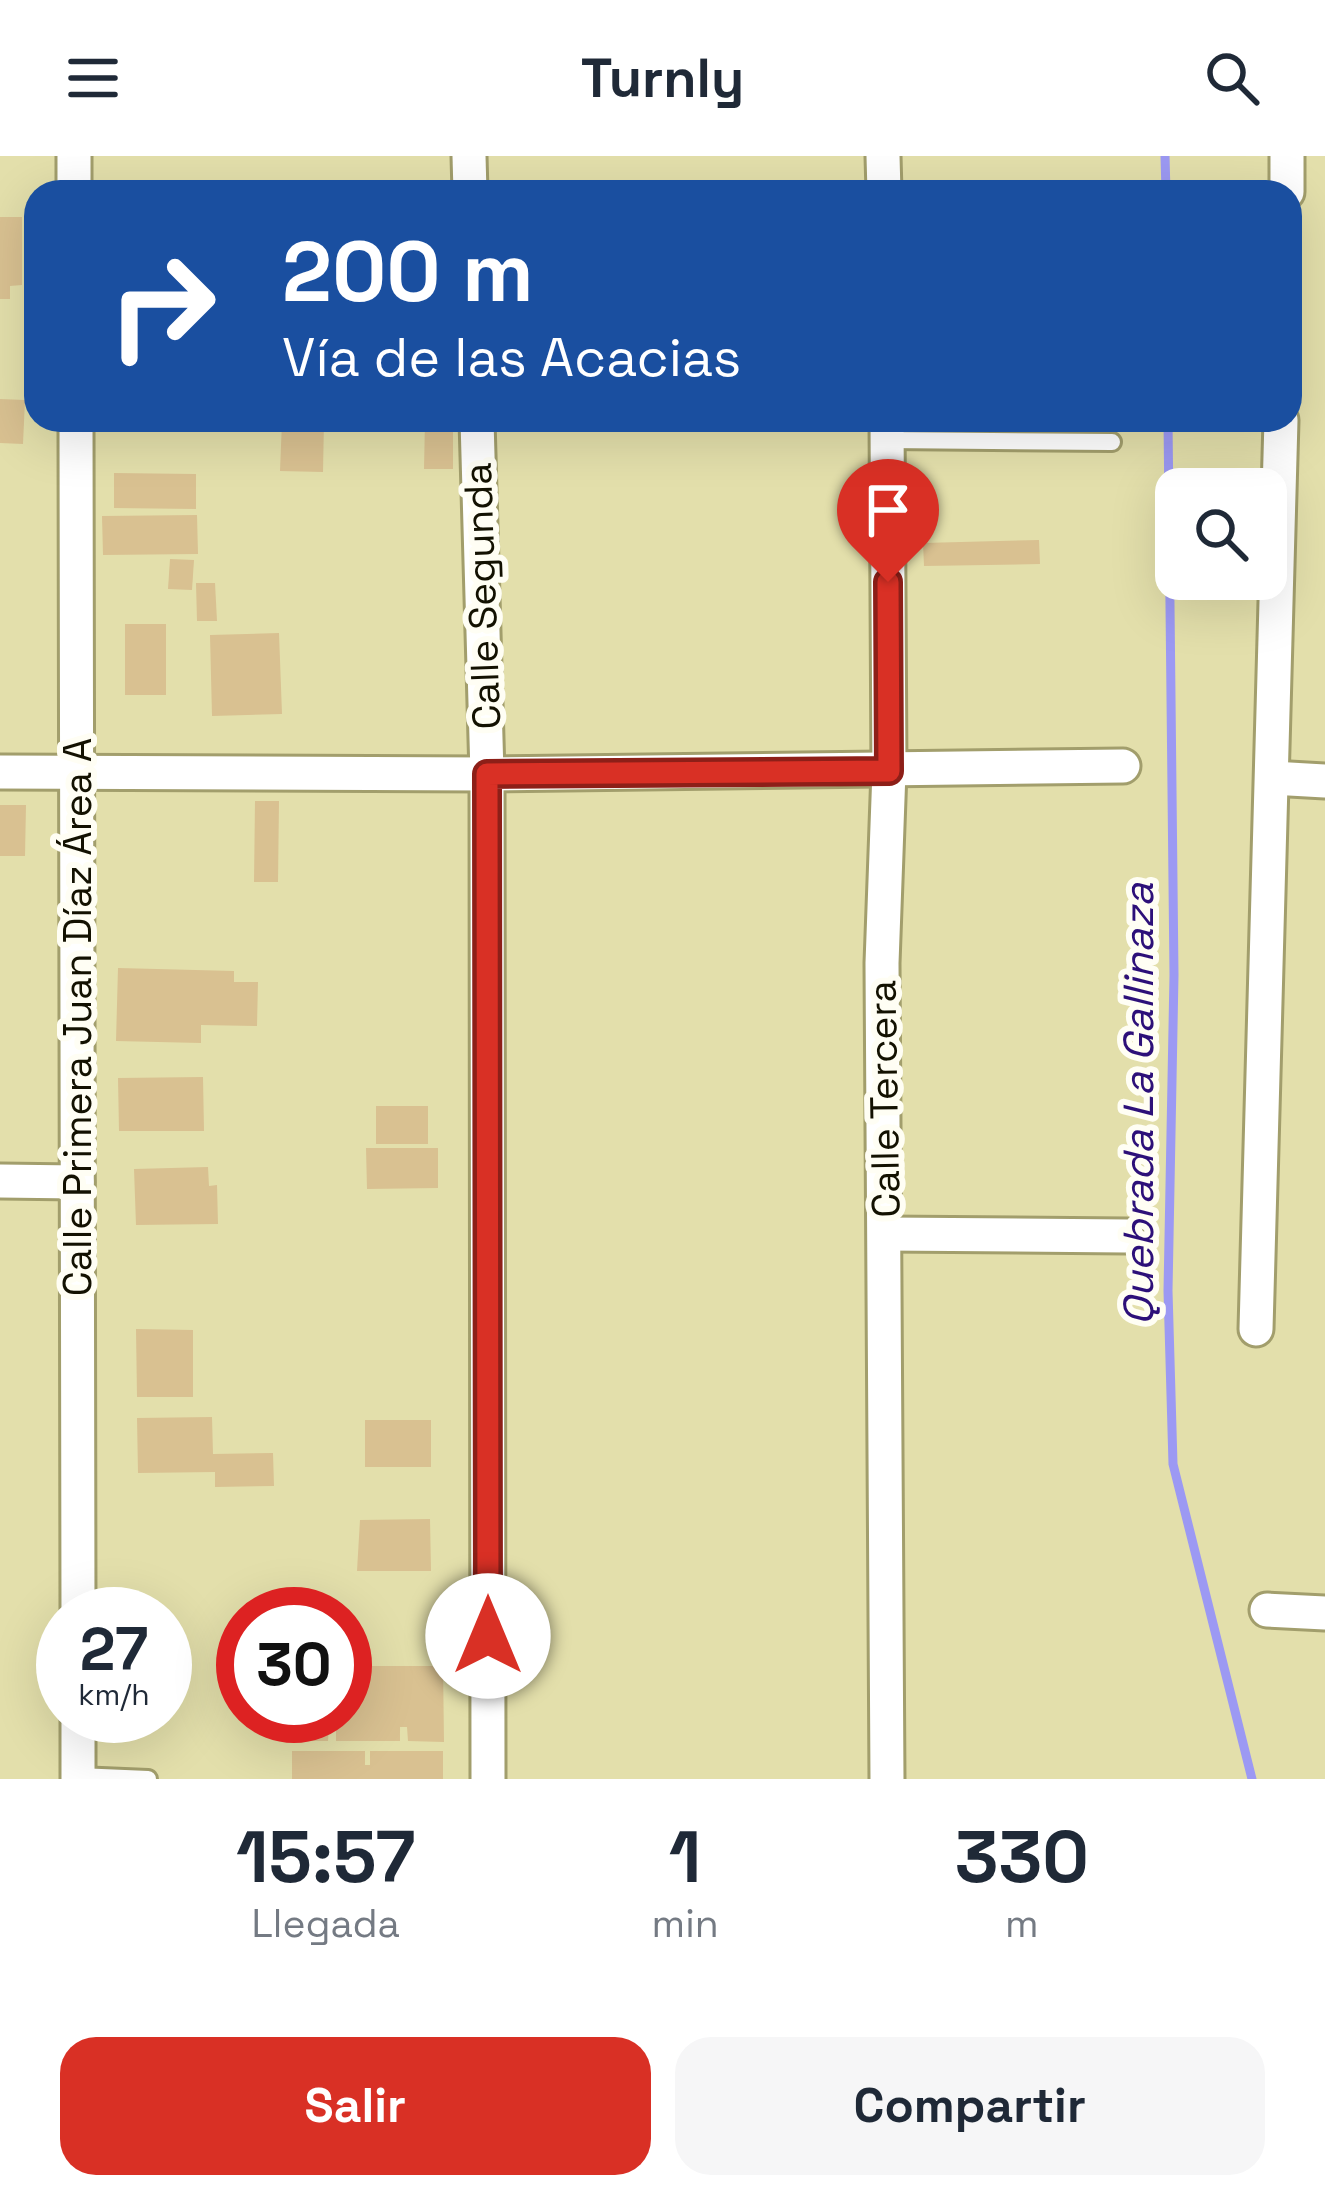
<!DOCTYPE html>
<html lang="es">
<head>
<meta charset="utf-8">
<style>
	:root { --surface:#fff; --page:#f6f6f7; --text:#1f2937; --muted:#747a83; --accent:#d93025 }
	body { margin:0; font-family:"Space Grotesk",sans-serif; background:var(--page); color:var(--text); height:100vh; display:flex; flex-direction:column; font-size:45px; white-space:nowrap }
	* { box-sizing:border-box; margin:0 }
	p { font-size:39px; color:var(--muted) }
	.icon { flex:none; width:66px; height:66px; fill:none; stroke:currentColor; stroke-width:2; stroke-linecap:round; stroke-linejoin:round }
	.map { position:relative; height:1623px; overflow:hidden }
	.details { display:flex; flex-direction:column; background:var(--surface); flex:1 }
	.details>* { flex:none }
	.hud { position:absolute; left:24px; top:24px; width:1278px; height:252px; border-radius:36px; box-shadow:0 12px 48px #0002; background:#1a4fa0; color:#fff; overflow:hidden }
	.controls { position:absolute; left:1155px; top:312px; display:grid; gap:24px }
	.controls a { display:grid; place-items:center; width:132px; height:132px; border-radius:24px; background:var(--surface); box-shadow:0 12px 48px #0002; font-size:60px }
	.speed { position:absolute; left:36px; top:1431px; display:flex; gap:24px; font-size:60px; font-weight:700; text-align:center }
	.speed>* { display:grid; place-content:center; width:156px; height:156px; border-radius:50%; background:var(--surface); box-shadow:0 12px 48px #0002; line-height:1 }
	.speed small { font-size:30px; font-weight:400 }
	.speed .limit { border:18px solid #d22; background:#fff; color:#111 }
	.pin { position:absolute; display:grid; place-items:center; width:102px; height:102px; color:#fff; margin:-123px -51px; border-radius:50% 50% 50% 0; rotate:-45deg; box-shadow:0 0 12px #0007 }
	.pin .icon { rotate:45deg }
	.me { position:absolute; width:132px; margin:-66px; rotate:0deg; stroke-linejoin:round; filter:drop-shadow(0 0 9px #0008) }
	.turn { display:flex; align-items:center; gap:42px; height:252px; padding:0 60px; font-size:54px }
	.turn .icon { width:156px; height:156px; stroke-width:2.5 }
	.turn b { display:block; font-size:84px; line-height:102px }
	.eta { display:flex; justify-content:space-evenly; align-items:center; height:204px; text-align:center }
	.eta b { font-size:72px; font-weight:700; line-height:84px }
	.primary-button { display:flex; gap:24px; margin-top:auto; padding:24px 60px }
	.primary-button a { flex:1; height:138px; border-radius:36px; background:var(--accent); color:#fff; font-size:48px; font-weight:700; line-height:138px; text-align:center }
	.primary-button a+a { background:var(--page); color:var(--text) }
	header { display:flex; justify-content:space-between; align-items:center; height:156px; padding:0 60px; background:var(--surface); font-size:54px; font-weight:700 }
	.map>svg:first-child { display:block }
</style>
</head>
<body>
<header><svg class="icon" aria-label="menu" viewBox="0 0 24 24"><path d="M4 6h16M4 12h16M4 18h16"/></svg>Turnly<svg class="icon" aria-label="search" viewBox="0 0 24 24"><circle cx="10" cy="10" r="6"/><path d="M15 15l6 6"/></svg></header>
<div class="map">
<svg width="1325" height="1623" viewBox="0 0 1325 1623">
	<rect width="100%" height="100%" fill="#e3dfab"/>
	<g fill="none" stroke-linecap="round" stroke-linejoin="round">
		<g stroke="#9c99f3" stroke-width="9">
			<path d="M1165,0L1166,36"/>
			<path d="M1168,264L1174,819L1168,1135L1173,1308L1252,1623"/>
		</g>
	</g>
	<g fill="#d9c191">
		<path d="M0,61H22V129L10,130V143H0Z"/>
		<path d="M0,243L25,244L23,288L0,287Z"/>
		<path d="M425,264H453V313H424Z"/>
		<path d="M282,265H324L323,316L280,315Z"/>
		<path d="M114,317L196,318V353L114,352Z"/>
		<path d="M197,359L198,398L103,399L102,360Z"/>
		<path d="M1039,384L1040,408L924,410L923,387Z"/>
		<path d="M170,403L194,404L192,434L168,433Z"/>
		<path d="M196,427H215L217,465H197Z"/>
		<rect x="125" y="468" width="41" height="71"/>
		<path d="M279,477L282,558L212,560L210,479Z"/>
		<path d="M255,645H279L278,726H254Z"/>
		<path d="M0,649H26L25,700H0Z"/>
		<path d="M118,812L234,815V826H258L257,870L201,869V887L116,885Z"/>
		<path d="M203,921L204,975H119L118,922Z"/>
		<rect x="376" y="950" width="52" height="38"/>
		<path d="M366,992H438V1032L367,1033Z"/>
		<path d="M208,1011L209,1030L217,1029L218,1068L136,1069L134,1013Z"/>
		<path d="M136,1173L193,1174V1241H137Z"/>
		<path d="M212,1261L213,1298L273,1297L274,1330L215,1331V1316L138,1317L137,1262Z"/>
		<rect x="365" y="1264" width="66" height="47"/>
		<path d="M430,1363L431,1415H357L360,1364Z"/>
		<path d="M345,1510H365V1524H370V1510H443L444,1586L408,1585L407,1571H400V1585H336V1571H329L328,1585H292V1560H345Z"/>
		<path d="M292,1595H365V1609H370V1595H443V1623H292Z"/>
	</g>
	<g fill="none" stroke-linecap="round" stroke-linejoin="round">
		<defs>
			<g id="lane">
				<path d="M887,284L1112,286"/>
				<path d="M78,1620L148,1623"/>
			</g>
			<g id="street">
				<path d="M74,0V36"/>
				<path d="M469,0L470,36"/>
				<path d="M883,0L884,36"/>
				<path d="M1287,36V0"/>
				<path d="M76,264L78,1458"/>
				<path d="M477,264L487,618L488,1623"/>
				<path d="M887,264L889,615L882,807L887,1623"/>
				<path d="M0,616L487,618L1123,610"/>
				<path d="M1272,622L1325,625"/>
				<path d="M0,1025L77,1026"/>
				<path d="M885,1078L1127,1080"/>
				<path d="M1256,1173L1281,264"/>
				<path d="M1267,1454L1325,1457"/>
				<path d="M78,1560V1623"/>
			</g>
		</defs>
		<use href="#lane" stroke="#a29e6c" stroke-width="22"/>
		<use href="#street" stroke="#a29e6c" stroke-width="39"/>
		<use href="#lane" stroke="#fff" stroke-width="16"/>
		<use href="#street" stroke="#fff" stroke-width="33"/>
	</g>
	<g fill="none" stroke-linecap="round" stroke-linejoin="round">
		<defs>
			<path id="route" d="M488,1480L487,618L889,615L888,426"/>
		</defs>
		<use href="#route" stroke="#8d1f18" stroke-width="30"/>
		<use href="#route" stroke="#d93025" stroke-width="21"/>
	</g>
	<g text-anchor="middle" dominant-baseline="central" stroke-width="12" stroke-linejoin="round" paint-order="stroke">
		<g font-size="39" fill="#131101" stroke="#fffef4">
			<text transform="translate(482 440) rotate(-92)">Calle Segunda</text>
			<text transform="translate(77 861) rotate(-90)">Calle Primera Juan Díaz Área A</text>
			<text transform="translate(884 943) rotate(-91)">Calle Tercera</text>
		</g>
		<g font-size="42" font-style="italic" fill="#2d1079" stroke="#fffef4">
			<text transform="translate(1138 948) rotate(-90)">Quebrada La Gallinaza</text>
		</g>
	</g>
</svg>
<div class="controls">
<a><svg class="icon" aria-label="search" viewBox="0 0 24 24"><circle cx="10" cy="10" r="6"/><path d="M15 15l6 6"/></svg></a>
</div>
<div class="speed"><div>27<small>km/h</small></div><div class="limit">30</div></div>
<div class="pin" style="left:888px;top:426px;background:#d93025"><svg class="icon" aria-label="arrive" viewBox="0 0 24 24"><path d="M6 21V4h12l-3 4 3 4H6"/></svg></div>
<svg class="me" style="left:488px;top:1480px" viewBox="-20 -20 40 40"><circle r="19" fill="#fff"/><path d="M0-13L10 11 0 6-10 11z" fill="#d93025"/></svg>
<div class="hud">
<div class="turn"><svg class="icon" aria-label="right" viewBox="0 0 24 24"><path d="M7 20v-9h11M14 6l5 5-5 5"/></svg><div><b>200 m</b>Vía de las Acacias</div></div>
</div>
</div>
<section class="details">
<div class="eta">
<div><b>15:57</b><p>Llegada</p></div>
<div><b>1</b><p>min</p></div>
<div><b>330</b><p>m</p></div>
</div>
<div class="primary-button"><a>Salir</a><a>Compartir</a></div>
</section>
</body>
</html>
